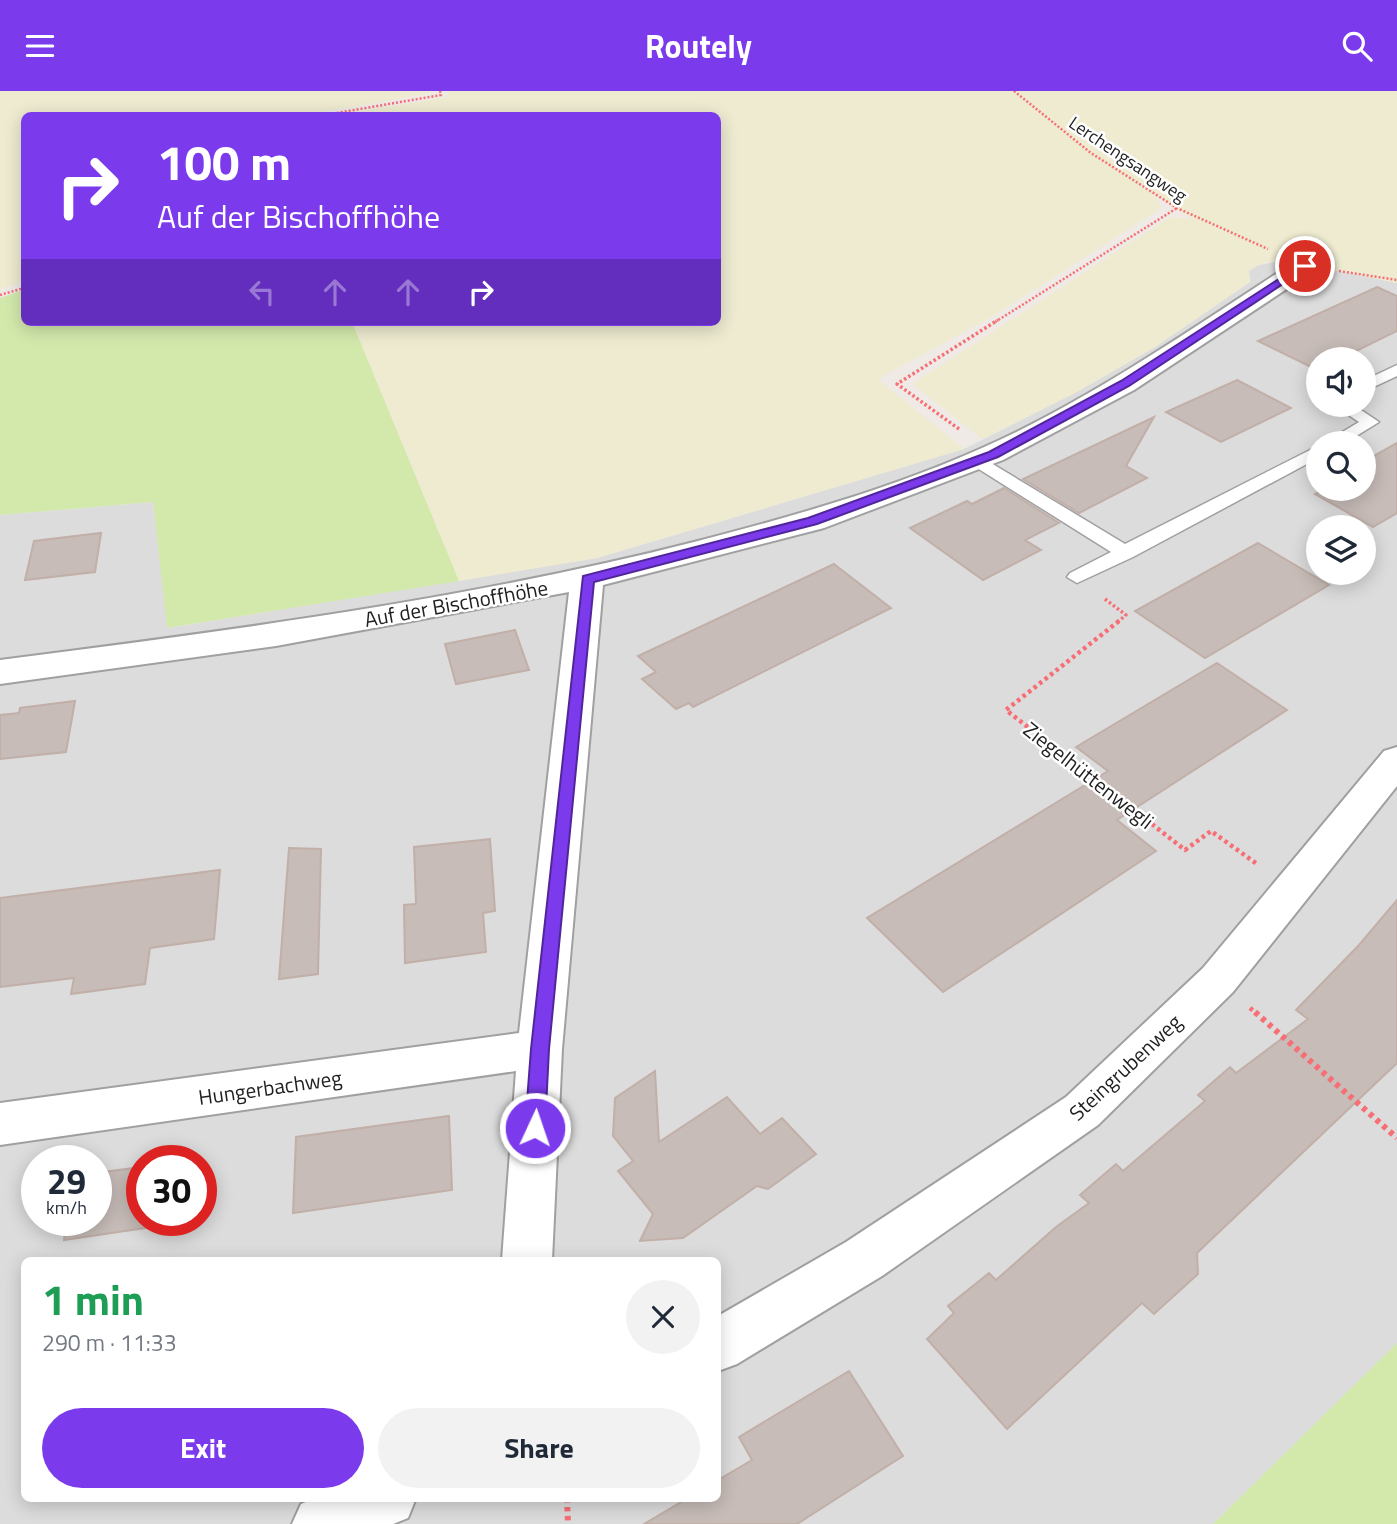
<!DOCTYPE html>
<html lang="en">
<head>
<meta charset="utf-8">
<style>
	:root { --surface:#fff; --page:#f2f2f3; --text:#1f2937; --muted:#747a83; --accent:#7c3aed }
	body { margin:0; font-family:"Titillium Web",sans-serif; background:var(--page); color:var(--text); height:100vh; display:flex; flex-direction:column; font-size:26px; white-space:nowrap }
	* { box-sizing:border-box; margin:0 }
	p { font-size:23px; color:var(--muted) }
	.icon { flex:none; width:38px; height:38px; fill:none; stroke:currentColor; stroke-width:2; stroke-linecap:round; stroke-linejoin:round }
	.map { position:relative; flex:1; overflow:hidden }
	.drawer { position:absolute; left:21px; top:1166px; width:700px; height:245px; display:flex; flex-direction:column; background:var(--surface); border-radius:10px; box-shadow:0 4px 18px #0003 }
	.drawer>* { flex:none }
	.hud { position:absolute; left:21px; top:21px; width:700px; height:214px; border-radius:10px; box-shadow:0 4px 18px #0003; background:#7c3aed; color:#fff; overflow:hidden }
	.controls { position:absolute; left:1306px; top:256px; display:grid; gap:14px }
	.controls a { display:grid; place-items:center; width:70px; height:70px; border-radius:50%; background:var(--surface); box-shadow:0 4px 18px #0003; font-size:35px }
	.speed { position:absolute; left:21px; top:1054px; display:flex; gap:14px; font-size:35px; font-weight:700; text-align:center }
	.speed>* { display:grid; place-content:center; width:91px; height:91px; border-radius:50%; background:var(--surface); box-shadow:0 4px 18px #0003; line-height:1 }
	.speed small { font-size:18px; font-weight:400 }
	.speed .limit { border:10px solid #d22; background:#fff; color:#111 }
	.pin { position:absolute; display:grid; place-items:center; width:60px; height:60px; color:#fff; margin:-30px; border:4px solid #fff; border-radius:50%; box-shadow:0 2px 7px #0007 }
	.me { position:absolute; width:77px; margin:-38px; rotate:3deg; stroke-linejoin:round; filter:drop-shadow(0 0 5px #0008) }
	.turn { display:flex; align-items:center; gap:24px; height:147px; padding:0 21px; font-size:32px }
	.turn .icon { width:91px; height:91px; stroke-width:2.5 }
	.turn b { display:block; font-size:49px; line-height:60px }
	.lanes { display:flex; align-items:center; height:66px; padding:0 21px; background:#0003; justify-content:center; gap:35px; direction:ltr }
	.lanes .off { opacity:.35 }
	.round { display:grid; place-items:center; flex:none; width:74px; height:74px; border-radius:37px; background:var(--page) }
	.summary { display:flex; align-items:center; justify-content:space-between; height:119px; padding:0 21px }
	h1 { font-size:42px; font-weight:700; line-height:52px; color:#1e9e55 }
	.primary-button { display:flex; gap:14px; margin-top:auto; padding:14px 21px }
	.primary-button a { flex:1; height:80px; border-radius:42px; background:var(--accent); color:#fff; font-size:28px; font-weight:700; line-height:80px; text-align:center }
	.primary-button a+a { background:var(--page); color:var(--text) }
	header { display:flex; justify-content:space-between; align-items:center; height:91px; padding:0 21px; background:var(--accent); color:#fff; font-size:32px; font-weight:700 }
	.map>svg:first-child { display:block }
</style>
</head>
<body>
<header><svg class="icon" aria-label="menu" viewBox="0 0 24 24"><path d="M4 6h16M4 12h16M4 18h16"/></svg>Routely<svg class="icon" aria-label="search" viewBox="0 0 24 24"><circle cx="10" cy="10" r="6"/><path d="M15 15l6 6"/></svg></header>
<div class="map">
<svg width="1397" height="1433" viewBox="0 0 1397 1433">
	<rect width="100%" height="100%" fill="#efeae5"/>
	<path fill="#dddcdc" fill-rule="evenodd" d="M1284,169L1397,192V1252L1213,1433H0V424L153,411L168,537L597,467L964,358L1075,302L1155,256L1250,191L1249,180L1255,175ZM1318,268H1363V313H1318ZM1318,352H1363V397H1318ZM1318,436H1363V481H1318ZM37,1069H96V1129H37ZM142,1069H201V1129H142ZM24,1169H718V1407H24Z"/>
	<g fill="#eeebd1">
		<path d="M0,0H432V2L316,22L24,24V191L0,198Z"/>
		<path d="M448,0H1397V192L1285,169L1262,172L1249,180L1250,191L1155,256L1075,302L982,348L912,293L1170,126L1192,128L1154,104L1162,117L995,224L878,288L964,358L597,467L459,490L352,231H718V24H336L447,6Z"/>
	</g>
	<g fill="#d3e9ac">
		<path d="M24,199V231H352L459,490L167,537L153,411L0,424V207Z"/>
		<path d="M1397,1252V1433H1213Z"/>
	</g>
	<g fill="#c7bcb8" stroke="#c1afa8" stroke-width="2">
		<path d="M1377,196L1397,205V240L1340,268H1318L1317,279L1258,250Z"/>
		<path d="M1237,289L1291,317L1221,351L1166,321Z"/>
		<path d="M1154,326L1126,375L1147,387L1079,422L1023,388Z"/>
		<path d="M1397,352V422L1373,436L1315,403L1322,399L1319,397H1363V371Z"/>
		<path d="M1004,397L1059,432L1025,449L1041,459L983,489L910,437L967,410L972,413Z"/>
		<path d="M101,442L95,481L25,489L34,450Z"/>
		<path d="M1258,452L1329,494L1205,567L1135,520Z"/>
		<path d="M834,473L891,517L693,616L689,612L676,618L642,588L656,581L638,565Z"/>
		<path d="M515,539L529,579L456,593L445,553Z"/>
		<path d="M1217,572L1287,619L1117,729L1156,760L943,901L867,827L1108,680L1076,656Z"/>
		<path d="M75,610L66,661L0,668V624L19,622L20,617Z"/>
		<path d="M490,748L495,820L483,822L486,861L405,872L404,814L416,813L414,756Z"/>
		<path d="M289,757L321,758L318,883L279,888Z"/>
		<path d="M220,779L214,848L150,857L145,893L71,903L74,887L0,896V807Z"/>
		<path d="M1397,809V972L1197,1162L1198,1183L1154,1223L1142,1212L1007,1338L927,1248L954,1222L948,1215L989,1182L996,1189L1056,1136L1089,1112L1080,1104L1116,1073L1123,1080L1205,1010L1198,1004L1230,976L1236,982L1308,928L1296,919L1359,854Z"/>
		<path d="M655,980L659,1051L727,1006L760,1043L782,1027L816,1063L768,1098L757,1095L683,1147L640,1150L653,1123L618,1080L633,1070L613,1045L615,1007Z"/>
		<path d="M449,1025L452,1099L293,1122L296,1046Z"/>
		<path d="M142,1076V1129L186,1131L64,1149L67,1129H96V1082Z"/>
		<path d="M849,1280L903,1365L797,1433H644L688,1407H718V1389L752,1369L739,1346Z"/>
	</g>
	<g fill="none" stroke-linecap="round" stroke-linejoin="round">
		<defs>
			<g id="lane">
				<path d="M1397,274V285L1363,301V290Z"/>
				<path d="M1332,313H1352L1379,331L1345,352H1324L1359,331Z"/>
				<path d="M1318,355V367L1133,466L1077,492L1067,486L1070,482L1111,461L966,370L975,365L981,366L1125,453Z"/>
			</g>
			<g id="street">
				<path d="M1305,168L1314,170L1317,175L1314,180L1134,299L1003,369L824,437L603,494L562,958L552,1169H502L516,980L0,1054V1012L519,942L569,501L276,555L0,593V569C233,539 466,509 694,451C791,426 890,398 982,357C1093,308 1195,235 1296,170Z"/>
				<path d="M1397,656V695L1233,901L1098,1034L882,1185L737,1273L718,1280V1225L846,1151L1066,1006L1203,877L1384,660Z"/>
				<path d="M315,1407H416L408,1427L393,1433H292L301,1413Z"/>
			</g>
		</defs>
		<use href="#lane" stroke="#a0a0a0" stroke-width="3"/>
		<use href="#street" stroke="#a0a0a0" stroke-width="4"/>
		<g stroke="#f76e75" stroke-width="2.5" stroke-dasharray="2 2" stroke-linecap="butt">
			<path d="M1014,0L1091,62L1177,117L1268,158"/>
			<path d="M325,24L441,4L440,0"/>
			<path d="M1339,180L1397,189"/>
			<path d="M0,204L24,197"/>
			<path d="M995,231L1177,117"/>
		</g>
		<g stroke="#f76e75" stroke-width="3.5" stroke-dasharray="2.5 2.5" stroke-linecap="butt">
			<path d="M959,338L897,293L998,229"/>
			<path d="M1105,508L1126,524L1116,532"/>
		</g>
		<g stroke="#f76e75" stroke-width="4.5" stroke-dasharray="3.5 3.5" stroke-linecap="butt">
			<path d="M1119,530L1006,619L1185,759L1211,740L1257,773"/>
			<path d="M1250,917L1257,923"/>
		</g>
		<g stroke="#f76e75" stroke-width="6" stroke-dasharray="4.5 4.5" stroke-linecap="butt">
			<path d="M1255,921L1397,1047"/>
			<path d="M567,1407L568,1433"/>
		</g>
		<use href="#lane" fill="#fff" fill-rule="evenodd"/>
		<use href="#street" fill="#fff" fill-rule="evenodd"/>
	</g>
	<path fill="#7c3aed" stroke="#51269a" stroke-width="2" d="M1302,173L1310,175L1129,295L998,366L817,433L594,491L549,958L545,1037L542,1043L535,1046L528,1043L525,1037L531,958L583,485L808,427L989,361L1121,290Z"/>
	<g text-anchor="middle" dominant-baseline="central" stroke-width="5" stroke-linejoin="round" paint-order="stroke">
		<g font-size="18" fill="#1f1f1f" stroke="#fff">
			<text transform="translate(1128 68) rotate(34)">Lerchengsangweg</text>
		</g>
		<g font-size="21" fill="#1f1f1f" stroke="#fff">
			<text transform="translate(456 512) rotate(-10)">Auf der Bischoffhöhe</text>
			<text transform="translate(1089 684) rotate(38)">Ziegelhüttenwegli</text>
			<text transform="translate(1125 976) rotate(-43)">Steingrubenweg</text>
			<text transform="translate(270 996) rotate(-8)">Hungerbachweg</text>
		</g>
	</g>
</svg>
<div class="controls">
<a><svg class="icon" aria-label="sound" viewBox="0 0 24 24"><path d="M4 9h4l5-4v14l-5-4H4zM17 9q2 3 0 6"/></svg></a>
<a><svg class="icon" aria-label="search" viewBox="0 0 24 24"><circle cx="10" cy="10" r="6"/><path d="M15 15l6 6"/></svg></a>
<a><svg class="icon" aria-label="layers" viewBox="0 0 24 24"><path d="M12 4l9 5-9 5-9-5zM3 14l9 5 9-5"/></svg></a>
</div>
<div class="speed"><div>29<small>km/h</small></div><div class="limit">30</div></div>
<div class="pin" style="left:1305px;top:175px;background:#d93025"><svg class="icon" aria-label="arrive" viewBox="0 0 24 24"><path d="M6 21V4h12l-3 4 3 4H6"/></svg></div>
<svg class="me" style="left:535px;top:1037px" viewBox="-20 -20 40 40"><circle r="17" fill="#7c3aed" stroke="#fff" stroke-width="3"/><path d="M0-11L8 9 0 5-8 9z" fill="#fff"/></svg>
<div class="hud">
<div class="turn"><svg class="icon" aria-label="right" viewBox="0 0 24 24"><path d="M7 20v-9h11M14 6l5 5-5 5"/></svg><div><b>100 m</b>Auf der Bischoffhöhe</div></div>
<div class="lanes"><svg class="icon off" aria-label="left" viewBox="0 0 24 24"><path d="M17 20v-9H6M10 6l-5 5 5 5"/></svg><svg class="icon off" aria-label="ahead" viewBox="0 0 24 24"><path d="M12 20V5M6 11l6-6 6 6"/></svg><svg class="icon off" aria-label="ahead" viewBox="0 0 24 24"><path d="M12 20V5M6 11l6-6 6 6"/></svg><svg class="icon" aria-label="right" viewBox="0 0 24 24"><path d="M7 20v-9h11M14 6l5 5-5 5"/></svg></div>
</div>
<section class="drawer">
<div class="summary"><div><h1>1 min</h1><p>290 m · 11:33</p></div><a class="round"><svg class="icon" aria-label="close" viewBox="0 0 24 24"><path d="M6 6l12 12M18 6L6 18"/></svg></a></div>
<div class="primary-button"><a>Exit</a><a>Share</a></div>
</section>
</div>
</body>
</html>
